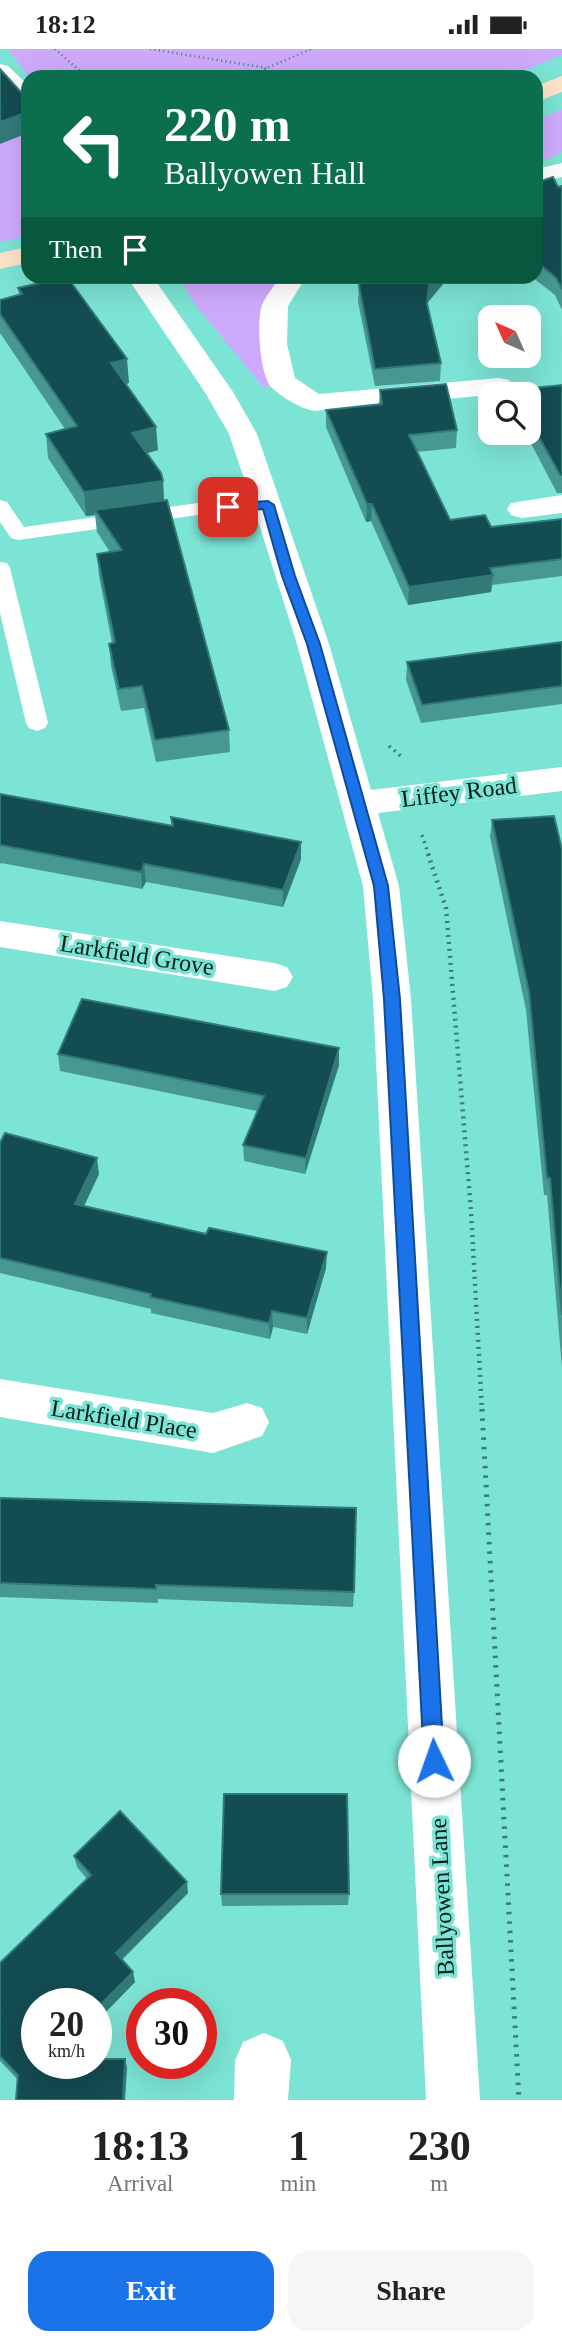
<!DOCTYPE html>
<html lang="en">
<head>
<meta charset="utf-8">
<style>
	:root { --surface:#fff; --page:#f6f6f6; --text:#222; --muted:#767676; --accent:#1a73e8 }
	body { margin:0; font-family:Georgia,serif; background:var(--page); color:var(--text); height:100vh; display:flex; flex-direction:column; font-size:26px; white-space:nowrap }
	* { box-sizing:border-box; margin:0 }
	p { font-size:23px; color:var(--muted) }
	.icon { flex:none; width:38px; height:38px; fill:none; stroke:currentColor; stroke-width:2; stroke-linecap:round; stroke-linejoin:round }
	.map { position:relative; height:2051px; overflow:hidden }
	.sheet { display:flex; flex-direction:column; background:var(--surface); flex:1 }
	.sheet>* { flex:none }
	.top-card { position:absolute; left:21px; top:21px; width:522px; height:214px; border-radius:21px; box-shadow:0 7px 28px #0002; background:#0b6e4f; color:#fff; overflow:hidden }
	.needle { width:46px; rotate:315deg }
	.tools { position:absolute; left:478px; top:256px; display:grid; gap:14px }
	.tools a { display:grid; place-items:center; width:63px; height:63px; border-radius:14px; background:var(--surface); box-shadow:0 7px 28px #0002; font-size:35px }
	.speed { position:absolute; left:21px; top:1939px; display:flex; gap:14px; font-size:35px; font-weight:700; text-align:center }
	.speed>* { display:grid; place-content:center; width:91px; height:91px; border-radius:50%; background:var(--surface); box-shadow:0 7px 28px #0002; line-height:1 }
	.speed small { font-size:18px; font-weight:400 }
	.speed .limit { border:10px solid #d22; background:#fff; color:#111 }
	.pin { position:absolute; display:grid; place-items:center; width:60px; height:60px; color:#fff; margin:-30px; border-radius:14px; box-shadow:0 4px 10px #0006 }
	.me { position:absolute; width:77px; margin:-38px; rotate:357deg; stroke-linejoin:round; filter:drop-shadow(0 0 5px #0008) }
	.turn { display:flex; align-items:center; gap:24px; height:147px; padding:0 28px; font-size:32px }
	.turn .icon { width:91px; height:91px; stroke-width:2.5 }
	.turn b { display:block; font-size:49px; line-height:60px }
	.then { display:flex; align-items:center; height:66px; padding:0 28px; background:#0003; gap:14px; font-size:26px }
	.eta { display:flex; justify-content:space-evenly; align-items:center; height:119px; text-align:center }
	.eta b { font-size:42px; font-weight:700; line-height:49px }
	.button { display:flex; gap:14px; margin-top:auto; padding:14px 28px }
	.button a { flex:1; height:80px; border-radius:21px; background:var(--accent); color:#fff; font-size:28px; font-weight:700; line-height:80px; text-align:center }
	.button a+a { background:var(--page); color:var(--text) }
	.status { display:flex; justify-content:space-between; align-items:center; height:49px; padding:0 35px; background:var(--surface); direction:ltr }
	.status svg { height:19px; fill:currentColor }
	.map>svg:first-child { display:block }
</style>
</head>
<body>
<div class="status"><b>18:12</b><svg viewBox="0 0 49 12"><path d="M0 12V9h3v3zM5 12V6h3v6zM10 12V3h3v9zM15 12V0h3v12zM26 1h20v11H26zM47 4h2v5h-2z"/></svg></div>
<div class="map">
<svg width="562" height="2051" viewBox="0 0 562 2051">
	<rect width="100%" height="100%" fill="#7ce4d4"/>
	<g fill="#ceaafd">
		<path d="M8,0H562V6L509,28H29Z"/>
		<path d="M0,42L28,90V183L17,190L0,193Z"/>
		<path d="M562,60V102L554,108L536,114V71Z"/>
		<path d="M185,228H279L263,256L272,336L264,339L197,258L183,236Z"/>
	</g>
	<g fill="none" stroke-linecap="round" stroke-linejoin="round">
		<g stroke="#3b7c73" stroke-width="2.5" stroke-dasharray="1 3.5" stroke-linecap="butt">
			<path d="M55,0L87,28"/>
			<path d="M150,0L267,19"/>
			<path d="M253,28L267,19L312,0"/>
		</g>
		<g stroke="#3b7c73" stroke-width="3.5" stroke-dasharray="2 4.5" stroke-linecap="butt">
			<path d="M389,697L403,709"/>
			<path d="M422,786L429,807"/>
		</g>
		<path stroke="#3b7c73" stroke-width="4.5" stroke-dasharray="2 5" stroke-linecap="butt" d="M428,805L446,859L471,1162L482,1362"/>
		<path stroke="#3b7c73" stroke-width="5" stroke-dasharray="2.5 7" stroke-linecap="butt" d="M482,1360L519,2051"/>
		<g fill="#fff" fill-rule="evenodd">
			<path d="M268,450L275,452L278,456L275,460L198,466L18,491L11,489L0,473V451L7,453L24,478L198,454Z"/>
			<path d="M0,513L7,514L10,519L48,674L45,679L37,682L29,679L26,674L0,564Z"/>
		</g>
		<g fill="#fff" fill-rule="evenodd">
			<path d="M0,15L8,17L28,36V56L20,54L0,35Z"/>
			<path d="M562,114V128L536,134V120Z"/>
			<path d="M127,228H153L233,343L257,385L329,595L371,741L562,718V742L378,764L399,837L411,950L480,2051H426L373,950L363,837L297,595L253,456L229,385L206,345Z"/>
			<path d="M280,228H306L288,257L287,295L295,329L319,345L499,329L509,331L513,337L509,343L490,346L314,362C300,359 281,348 271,338C260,325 256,272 262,256C266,247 274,237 280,228Z"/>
			<path d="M562,446V464L522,469L511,466L507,460L511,454Z"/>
			<path d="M0,872L274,914L287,918L293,928L287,938L274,942L0,898Z"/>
			<path d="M0,1330L213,1364L247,1354L262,1359L269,1373L262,1387L213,1404L0,1368Z"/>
			<path d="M264,1984L283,1992L291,2011L288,2051H234L235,2012L243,1993Z"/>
		</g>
		<g fill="#fde3c9" fill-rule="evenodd">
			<path d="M562,27V43L536,53V37Z"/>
			<path d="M28,198V214L0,220V204Z"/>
		</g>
	</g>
	<g fill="#489892">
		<path d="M536,134L558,138L562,137V261L555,246L532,228H536Z"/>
		<path d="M366,228H449L428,253V257L441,314L440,332L375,337L358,253L359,236Z"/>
		<path d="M18,239L129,334L125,335L158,401L147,404L163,432L164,451L229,681L230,703L156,713L144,659L121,662L111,617L109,595L112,594L99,527L97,505L110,503L97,483L95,466L86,467L48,409L46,385L65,380L0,284V251L19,246Z"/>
		<path d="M562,336V444H557L525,383H528V345H514V341Z"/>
		<path d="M380,341L457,381L456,399L417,403L450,471L491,478L562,470V527L492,536L491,543L408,556L371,472L366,473L326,378V361L379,355Z"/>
		<path d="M562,593V655L421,674L406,631L407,613Z"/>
		<path d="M0,745L172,777L171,768L301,810L283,858L146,833L142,840L1,814L0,816Z"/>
		<path d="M492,771L562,801V1318L547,1146H544L526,961L490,788Z"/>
		<path d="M58,1005L339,1016L305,1125L244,1112L243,1096L257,1062L60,1022Z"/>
		<path d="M0,1094L99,1125L84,1157L326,1219L307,1285L273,1278L270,1290L151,1264V1260L0,1224Z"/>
		<path d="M0,1449L354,1543L353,1558L158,1550V1554L0,1548Z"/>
		<path d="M74,1807L188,1844L122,1911L135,1933L96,1973V1955L37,2014L125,2010L127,2019L18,2031L0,2012V1914L87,1830L77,1818Z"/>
		<path d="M221,1845H349L348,1856L222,1857Z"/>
	</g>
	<g fill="#327a78">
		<path d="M28,63V84L0,95V73Z"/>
		<path d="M436,228H449L428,253L426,272L429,236Z"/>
		<path d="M127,310L129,334L112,338L111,314Z"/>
		<path d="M156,378L158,401L134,408L132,384Z"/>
		<path d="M163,432L164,456L95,461V466L86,467L84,443Z"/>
		<path d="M367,455H372L371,472L366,473Z"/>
		<path d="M493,526L491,543L408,556L409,538Z"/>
		<path d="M301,793V810L283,858V841Z"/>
		<path d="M144,815L146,833L142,840L141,823Z"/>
		<path d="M339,999V1016L305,1125L306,1109Z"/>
		<path d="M97,1109L99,1125L77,1172L75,1155Z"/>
		<path d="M327,1203L326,1219L307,1285V1269Z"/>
		<path d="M272,1262L273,1278L270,1290L269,1274Z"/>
		<path d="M187,1833L188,1844L118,1914L116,1904Z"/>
		<path d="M133,1923L135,1933L96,1973V1960Z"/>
		<path d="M125,2010L127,2019L125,2051H123Z"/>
	</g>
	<g fill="#134c51" stroke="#327a78" stroke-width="2">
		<path d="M0,20L28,51V63L0,73Z"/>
		<path d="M553,128L558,138L562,137V240L556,229L536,212V134Z"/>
		<path d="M67,228L127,310L111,314L156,378L132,384L161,424L163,432L84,443L46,385L77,377L0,265V251L22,245L18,239Z"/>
		<path d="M366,228H436L429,236L427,255L441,314L375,320L359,236Z"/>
		<path d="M446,335L457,381L409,386L450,471L485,466L491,478L562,470V510L490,519L493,526L409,538L372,455H367L326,361L382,355L380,341Z"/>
		<path d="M562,336V426H560L528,368V345H516L514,341Z"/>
		<path d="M167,451L229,681L155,691L142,637L119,640L109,595L115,593L97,505L122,501L95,461Z"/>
		<path d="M562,593V637L422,656L407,613Z"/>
		<path d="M0,745L173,777L171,768L301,793L283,841L144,815L141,823L0,796Z"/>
		<path d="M554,767L562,801V1266L550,1129H547L529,943L492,771Z"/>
		<path d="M82,950L339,999L306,1109L243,1096L264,1047L58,1005Z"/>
		<path d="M5,1084L97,1109L75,1155L206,1185L209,1179L327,1203L307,1269L272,1262L269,1274L150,1248L151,1245L0,1209V1094Z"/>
		<path d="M0,1449L356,1459L354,1543L156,1536V1540L0,1534Z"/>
		<path d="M224,1745H347L349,1845H221Z"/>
		<path d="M120,1762L187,1833L116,1904L133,1923L96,1960V1955H37V2014H96V2010H125L123,2051H16L18,2026L0,2007V1914L91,1826L74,1807Z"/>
	</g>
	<path fill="#1a73e8" stroke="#114b97" stroke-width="2" d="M268,452L274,456L295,527L320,595L388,837L400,950L444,1712L441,1719L434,1722L427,1719L424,1712L384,950L374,837L307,595L282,527L263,460L228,462L222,458L228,455Z"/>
	<g text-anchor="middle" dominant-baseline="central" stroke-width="7" stroke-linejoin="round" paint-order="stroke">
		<g font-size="24" fill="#001f1b" stroke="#7ce4d4">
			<text transform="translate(459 743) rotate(-7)">Liffey Road</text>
			<text transform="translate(137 906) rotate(9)">Larkfield Grove</text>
			<text transform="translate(124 1370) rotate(9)">Larkfield Place</text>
			<text transform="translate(442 1848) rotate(-93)">Ballyowen Lane</text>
		</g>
	</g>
</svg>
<div class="tools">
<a><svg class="needle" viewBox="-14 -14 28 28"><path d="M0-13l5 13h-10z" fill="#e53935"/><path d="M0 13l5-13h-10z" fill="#767676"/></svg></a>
<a><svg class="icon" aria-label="search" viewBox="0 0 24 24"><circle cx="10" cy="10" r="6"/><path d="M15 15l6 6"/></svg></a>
</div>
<div class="speed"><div>20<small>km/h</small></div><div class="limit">30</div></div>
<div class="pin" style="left:228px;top:458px;background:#d93025"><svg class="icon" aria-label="arrive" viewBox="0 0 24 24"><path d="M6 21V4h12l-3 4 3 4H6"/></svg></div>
<svg class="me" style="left:434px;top:1712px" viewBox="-20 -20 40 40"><circle r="19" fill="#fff"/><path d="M0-13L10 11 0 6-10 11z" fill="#1a73e8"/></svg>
<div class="top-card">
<div class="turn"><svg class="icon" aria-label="left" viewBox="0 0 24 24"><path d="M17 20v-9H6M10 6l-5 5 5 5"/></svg><div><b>220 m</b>Ballyowen Hall</div></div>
<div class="then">Then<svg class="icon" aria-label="arrive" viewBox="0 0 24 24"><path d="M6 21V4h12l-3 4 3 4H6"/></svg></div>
</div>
</div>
<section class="sheet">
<div class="eta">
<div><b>18:13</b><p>Arrival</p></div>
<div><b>1</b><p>min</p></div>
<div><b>230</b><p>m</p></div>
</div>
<div class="button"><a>Exit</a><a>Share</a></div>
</section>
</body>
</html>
